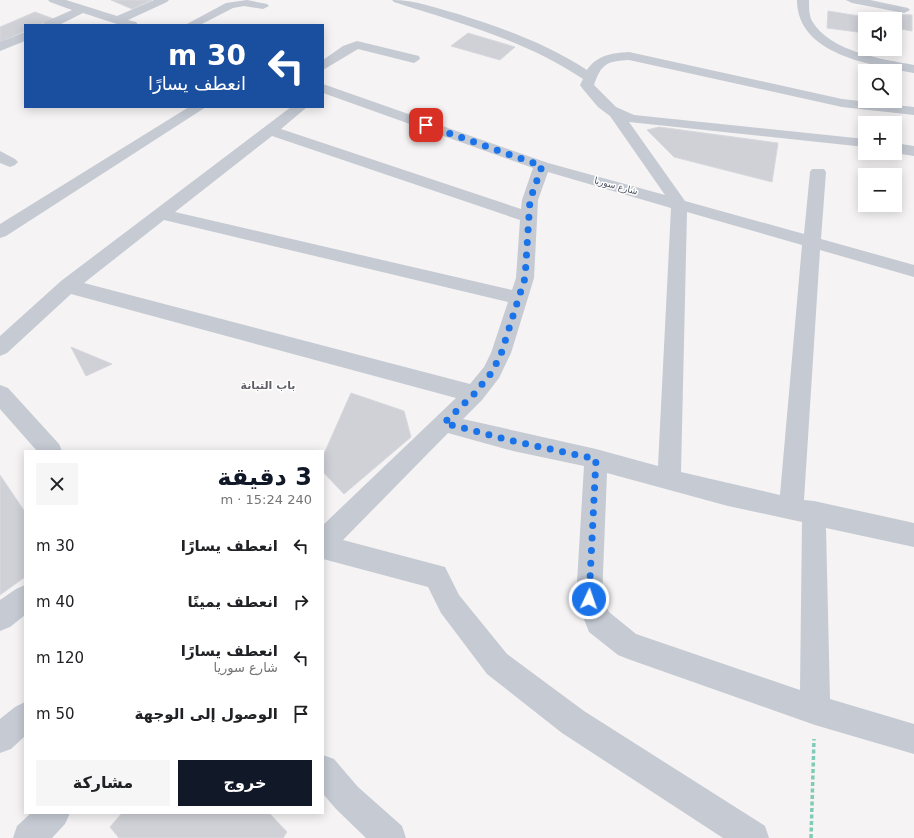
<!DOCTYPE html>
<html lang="ar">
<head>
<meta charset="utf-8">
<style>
	:root { --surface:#fff; --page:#f6f6f6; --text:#202124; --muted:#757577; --accent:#111827 }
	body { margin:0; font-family:"DejaVu Sans","Noto Sans Arabic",sans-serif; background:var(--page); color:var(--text); direction:rtl; height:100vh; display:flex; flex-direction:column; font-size:15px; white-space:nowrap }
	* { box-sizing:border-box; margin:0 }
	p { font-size:13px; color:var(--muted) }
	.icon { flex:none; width:22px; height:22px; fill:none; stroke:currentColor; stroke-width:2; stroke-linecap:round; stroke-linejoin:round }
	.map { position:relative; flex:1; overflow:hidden; direction:ltr }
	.panel { position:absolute; left:24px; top:450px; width:300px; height:364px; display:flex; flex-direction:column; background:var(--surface); border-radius:0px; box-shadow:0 2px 10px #0003; direction:rtl }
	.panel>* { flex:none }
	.top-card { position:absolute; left:24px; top:24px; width:300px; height:84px; border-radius:0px; box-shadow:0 2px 10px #0003; direction:rtl; background:#1a4fa0; color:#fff; overflow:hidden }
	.buttons { position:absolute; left:858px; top:12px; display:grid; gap:8px }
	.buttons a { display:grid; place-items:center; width:44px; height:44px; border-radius:0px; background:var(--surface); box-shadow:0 2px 10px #0003; font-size:20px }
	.pin { position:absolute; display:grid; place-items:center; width:34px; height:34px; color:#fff; margin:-17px; border-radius:8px; box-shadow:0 2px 6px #0006 }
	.me { position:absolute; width:44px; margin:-22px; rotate:3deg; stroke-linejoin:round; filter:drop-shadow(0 0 3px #0008) }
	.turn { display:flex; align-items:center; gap:14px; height:84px; padding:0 12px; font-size:18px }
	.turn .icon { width:52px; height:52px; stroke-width:2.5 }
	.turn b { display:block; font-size:28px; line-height:34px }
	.round { display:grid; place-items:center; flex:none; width:42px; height:42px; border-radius:0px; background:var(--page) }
	.summary { display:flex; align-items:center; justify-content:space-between; height:68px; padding:0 12px }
	h1 { font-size:24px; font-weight:700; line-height:30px; color:var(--accent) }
	.cta { display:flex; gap:8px; margin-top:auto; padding:8px 12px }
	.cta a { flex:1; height:46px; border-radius:0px; background:var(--accent); color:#fff; font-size:16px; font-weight:700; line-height:46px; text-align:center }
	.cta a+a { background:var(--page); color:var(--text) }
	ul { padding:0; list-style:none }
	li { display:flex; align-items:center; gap:12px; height:56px; padding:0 12px }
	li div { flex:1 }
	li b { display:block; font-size:15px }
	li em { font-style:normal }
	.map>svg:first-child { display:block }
</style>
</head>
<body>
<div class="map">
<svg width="914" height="838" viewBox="0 0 914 838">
	<rect width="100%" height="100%" fill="#f5f3f3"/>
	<g fill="#d0d1d7" stroke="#d7d8dd">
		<path d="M111,0H152L132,9Z"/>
		<path d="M828,11L859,16L865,33L827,28Z"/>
		<path d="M35,12L54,19L39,25H25V31L0,42V27Z"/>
		<path d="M881,14L912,15V31L895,28V19H880Z"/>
		<path d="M468,33L515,47L500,60L451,46Z"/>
		<path d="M659,127L778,143L772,182L674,157L647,130Z"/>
		<path d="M71,347L112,364L86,376Z"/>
		<path d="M351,393L404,411L411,437L344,494L323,472V456Z"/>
		<path d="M0,475L25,512V577L0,595Z"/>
		<path d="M122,813H269L287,832L283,838H119L110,827Z"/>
	</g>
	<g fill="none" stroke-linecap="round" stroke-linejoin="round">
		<path stroke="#7fcbb5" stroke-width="3.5" stroke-dasharray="4 2.5" stroke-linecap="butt" d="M811,838L814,739"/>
		<g fill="#c5cad3" fill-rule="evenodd">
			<path d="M48,0H66L117,16L154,0H169L167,2L128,20L136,22L138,25H120L83,13L59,25H43L45,22L72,10L50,2Z"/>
			<path d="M247,0L267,4L269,6L263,9L244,6L233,8L200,25H185L226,3Z"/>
			<path d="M392,0C415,0 436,8 458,14C503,28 547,44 587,70C597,55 612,53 629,52L842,99L914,107V115L842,107L629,60C607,61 601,64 594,85L616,107L634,115L865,139V147L629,122L685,201L804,234L810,172L812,169H824L826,172L821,239L914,265V277L820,250L804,500L814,501L914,523V547L826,528L830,699L914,724V754L815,725L628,659L618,655L589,632L576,599L584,466L513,451L448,433L343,540L445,567L459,595L507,654L584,711L765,826L769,838H723L562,733L487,674L441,613L428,587L323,559V525L456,398L71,294L7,353L0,356V336L61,281L291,107H307L281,129L521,209L522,200L533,168L323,93V84L548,163L665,195L610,116L598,107L582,88L580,85L583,79C525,40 459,23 394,2ZM272,136L520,220L516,278L512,290L175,212ZM548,172L671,208L658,466L596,449L463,419L482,400L499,378L511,353L534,278L538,200ZM687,212L802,245L780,495L681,472ZM164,220L508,302L491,353L484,367L470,384L84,283ZM607,473L728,506L802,522L800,690L636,634L609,612L602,598Z"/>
			<path d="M797,0H809C809,7 809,15 812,21C830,52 882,59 914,65V73C872,65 797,55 797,0Z"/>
			<path d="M846,0H870L908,8L910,10L904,13L852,3Z"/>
			<path d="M25,32V41L0,51V42Z"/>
			<path d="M357,41L419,56L420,59L414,63L358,49L323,70V60L343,46Z"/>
			<path d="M189,107H206L6,236L0,238V224Z"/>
			<path d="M895,143L914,146V156L895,153Z"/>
			<path d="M0,151L15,159L18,162L15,165L10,167L0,163Z"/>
			<path d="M0,385L8,388L59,444L62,451H37L0,409Z"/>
			<path d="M25,585V615L10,627L0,631V600L16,589Z"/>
			<path d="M25,702V736L11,749L0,753V719L15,707Z"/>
			<path d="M323,755L334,759L358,787L402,826L406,838H366L336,809L323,794Z"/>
			<path d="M31,813H70L65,824L52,838H13L17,826Z"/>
		</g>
	</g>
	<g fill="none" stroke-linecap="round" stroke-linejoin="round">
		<path stroke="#1a73e8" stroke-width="7" stroke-dasharray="0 12.6" d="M426,125L542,166L530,200L525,278L501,354L492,372L474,394L444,423L513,441L596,459L589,599"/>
	</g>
	<g text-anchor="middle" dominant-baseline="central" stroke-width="3" stroke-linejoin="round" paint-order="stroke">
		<g font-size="9" fill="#4b525f" stroke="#fff">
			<text transform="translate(616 186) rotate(15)">شارع سوريا</text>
		</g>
		<g font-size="11" font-weight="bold" fill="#5f6167" stroke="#fff">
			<text x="268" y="385">باب التبانة</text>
		</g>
	</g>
</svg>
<div class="buttons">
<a><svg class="icon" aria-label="sound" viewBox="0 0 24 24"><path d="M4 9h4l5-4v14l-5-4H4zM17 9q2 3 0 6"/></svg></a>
<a><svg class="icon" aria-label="search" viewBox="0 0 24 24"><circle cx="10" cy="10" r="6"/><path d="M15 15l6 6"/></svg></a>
<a>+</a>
<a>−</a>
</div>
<div class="pin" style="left:426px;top:125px;background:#d93025"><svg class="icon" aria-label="arrive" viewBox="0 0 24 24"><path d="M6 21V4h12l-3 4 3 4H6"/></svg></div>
<svg class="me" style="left:589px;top:599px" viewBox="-20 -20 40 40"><circle r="17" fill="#1a73e8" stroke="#fff" stroke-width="3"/><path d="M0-11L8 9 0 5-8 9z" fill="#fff"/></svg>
<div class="top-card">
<div class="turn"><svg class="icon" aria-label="left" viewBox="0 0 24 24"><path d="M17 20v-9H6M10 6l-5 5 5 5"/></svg><div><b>30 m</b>انعطف يسارًا</div></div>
</div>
<section class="panel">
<div class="summary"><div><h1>3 دقيقة</h1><p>240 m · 15:24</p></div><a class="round"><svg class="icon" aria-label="close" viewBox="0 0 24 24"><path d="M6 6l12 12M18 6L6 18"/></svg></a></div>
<ul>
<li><svg class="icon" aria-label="left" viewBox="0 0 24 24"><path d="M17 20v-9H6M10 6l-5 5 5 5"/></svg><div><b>انعطف يسارًا</b></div><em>30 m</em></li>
<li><svg class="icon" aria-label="right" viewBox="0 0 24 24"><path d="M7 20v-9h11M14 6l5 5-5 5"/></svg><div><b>انعطف يمينًا</b></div><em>40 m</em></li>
<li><svg class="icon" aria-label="left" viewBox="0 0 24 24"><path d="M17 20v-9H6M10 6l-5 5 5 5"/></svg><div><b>انعطف يسارًا</b><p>شارع سوريا</p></div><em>120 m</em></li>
<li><svg class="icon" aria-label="arrive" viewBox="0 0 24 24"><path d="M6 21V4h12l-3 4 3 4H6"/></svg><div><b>الوصول إلى الوجهة</b></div><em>50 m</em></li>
</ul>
<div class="cta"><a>خروج</a><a>مشاركة</a></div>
</section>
</div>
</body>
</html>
